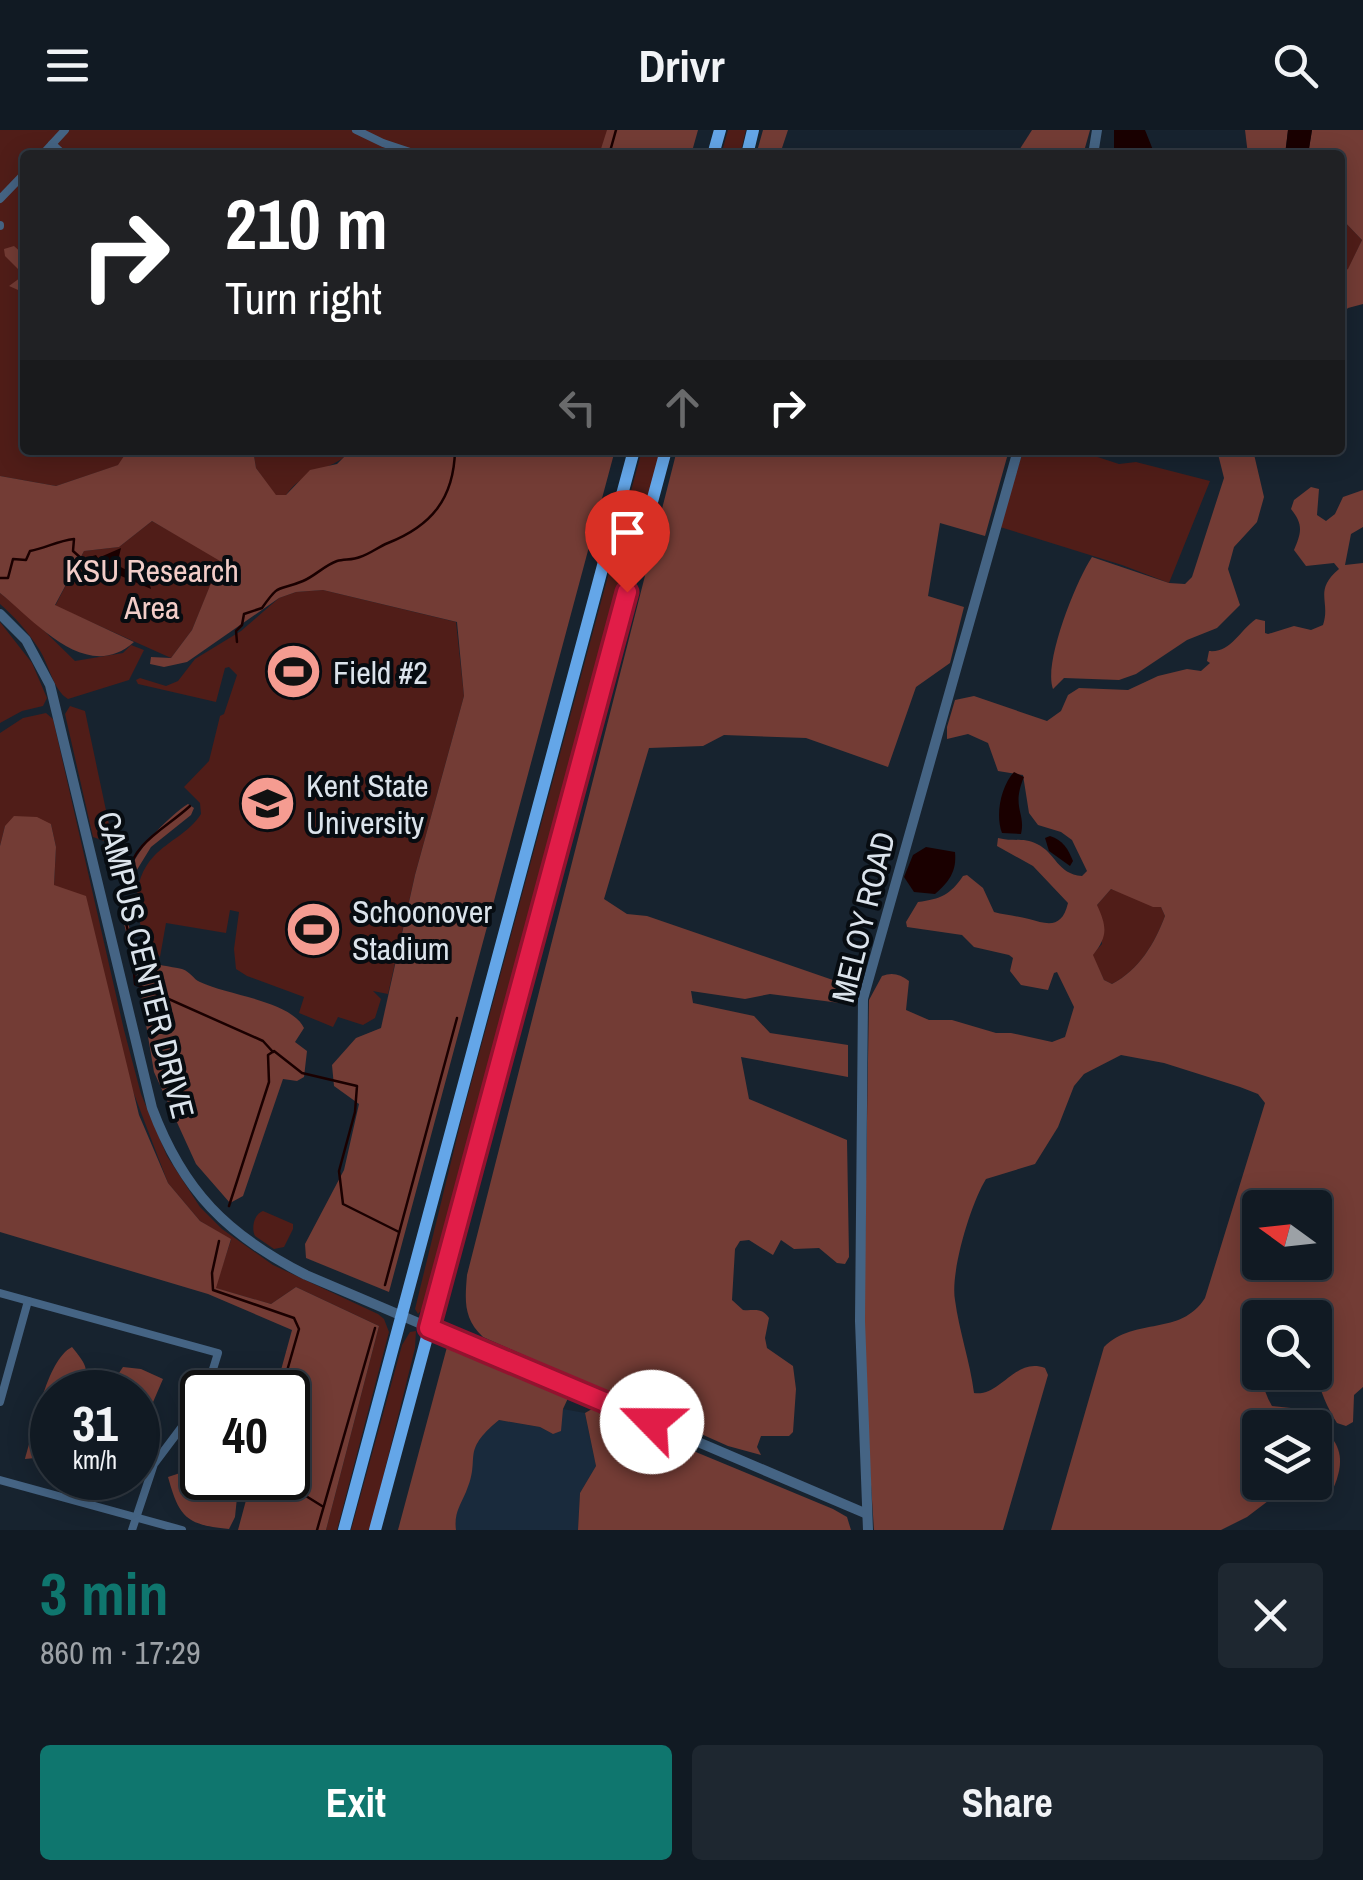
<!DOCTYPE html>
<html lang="en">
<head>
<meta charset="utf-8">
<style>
	:root { --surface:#111a23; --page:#1e2730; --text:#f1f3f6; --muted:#9ca1a6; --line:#303841; --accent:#0f766e }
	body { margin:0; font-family:"Archivo Narrow",sans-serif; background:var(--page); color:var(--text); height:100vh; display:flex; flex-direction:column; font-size:38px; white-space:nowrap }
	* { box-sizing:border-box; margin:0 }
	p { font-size:32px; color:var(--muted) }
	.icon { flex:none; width:55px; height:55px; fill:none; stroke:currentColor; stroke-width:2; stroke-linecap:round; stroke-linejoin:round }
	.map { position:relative; height:1400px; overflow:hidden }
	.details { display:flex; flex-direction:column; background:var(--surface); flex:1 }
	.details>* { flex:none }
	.guide { position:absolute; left:20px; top:20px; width:1325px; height:305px; border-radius:10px; box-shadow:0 5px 25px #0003,0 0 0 2px var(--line); background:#202124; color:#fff; overflow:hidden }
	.needle { width:65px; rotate:285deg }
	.tools { position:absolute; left:1242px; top:1060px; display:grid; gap:20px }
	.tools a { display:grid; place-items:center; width:90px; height:90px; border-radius:10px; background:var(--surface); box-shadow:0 5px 25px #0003,0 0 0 2px var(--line); font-size:50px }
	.speed { position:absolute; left:30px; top:1240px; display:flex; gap:20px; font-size:50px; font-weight:700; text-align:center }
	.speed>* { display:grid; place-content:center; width:130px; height:130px; border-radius:50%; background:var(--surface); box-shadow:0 5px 25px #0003,0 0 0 2px var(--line); line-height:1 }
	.speed small { font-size:25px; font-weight:400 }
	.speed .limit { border:5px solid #111; border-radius:15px; background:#fff; color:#111 }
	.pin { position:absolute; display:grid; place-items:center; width:85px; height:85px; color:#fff; margin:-102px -42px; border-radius:50% 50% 50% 0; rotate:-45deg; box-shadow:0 0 10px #0007 }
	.pin .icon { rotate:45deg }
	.me { position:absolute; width:110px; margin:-55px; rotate:293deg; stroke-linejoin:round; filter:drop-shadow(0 0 8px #0008) }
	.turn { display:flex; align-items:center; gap:35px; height:210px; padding:0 40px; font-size:45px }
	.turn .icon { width:130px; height:130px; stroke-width:2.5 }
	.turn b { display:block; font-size:70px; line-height:85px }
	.lanes { display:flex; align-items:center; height:95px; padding:0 40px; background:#0003; justify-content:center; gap:50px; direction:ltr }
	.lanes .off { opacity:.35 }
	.round { display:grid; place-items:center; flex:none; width:105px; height:105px; border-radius:10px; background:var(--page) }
	.summary { display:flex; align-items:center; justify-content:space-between; height:170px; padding:0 40px }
	h1 { font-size:60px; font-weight:700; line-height:75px; color:var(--accent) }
	.button { display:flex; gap:20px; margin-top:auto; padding:20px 40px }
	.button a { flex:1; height:115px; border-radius:10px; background:var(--accent); color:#fff; font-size:40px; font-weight:700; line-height:115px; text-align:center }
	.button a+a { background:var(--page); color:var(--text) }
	header { display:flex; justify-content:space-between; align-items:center; height:130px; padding:0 40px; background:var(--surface); font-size:45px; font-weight:700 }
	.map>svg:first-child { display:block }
</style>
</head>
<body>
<header><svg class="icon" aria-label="menu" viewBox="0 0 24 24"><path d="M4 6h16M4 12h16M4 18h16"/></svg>Drivr<svg class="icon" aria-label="search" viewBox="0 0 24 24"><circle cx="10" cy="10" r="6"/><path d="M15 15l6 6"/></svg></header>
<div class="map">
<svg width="1363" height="1400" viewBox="0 0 1363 1400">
	<rect width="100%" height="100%" fill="#17232f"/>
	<path fill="#192a3c" d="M563,1279L585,1283L596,1336L580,1363L578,1400H456V1381L466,1362L471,1324L482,1305L499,1290L540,1297L553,1304L560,1295Z"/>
	<g fill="#501d18">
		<path d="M0,0H625L611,25H25V320H128L119,335L56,356L0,346Z"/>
		<path d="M728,0H746L740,25H721Z"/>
		<path d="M1340,87L1362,110L1348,140L1340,143Z"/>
		<path d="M253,320H351C335,341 307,336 286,365H275L256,338Z"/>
		<path d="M642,320H661L430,1171L418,1184L415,1179L462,987Z"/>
		<path d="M1023,320H1076L1119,334L1136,332L1210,351L1169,453L1122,435L1000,397Z"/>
		<path d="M152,391L221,430L192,500L171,528L55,476L84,421L119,417Z"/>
		<path d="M323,460L456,492L464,566L415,745L388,864L373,861L381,869L375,888L363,895L338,887L333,897L299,883L304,867L247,846L236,839L234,819L239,782L230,780L226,803L166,793L160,827C134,802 127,754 154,726C168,711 190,702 201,684L200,673L184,657L209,631L220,586L224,584L237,545L229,537L225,538L216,572L138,554L136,550L140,548L166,556L178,551L195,529L241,501L279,468L296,462Z"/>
		<path d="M0,463L29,486L75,531L123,523L131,515L144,520L129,550L68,569C53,560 49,534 39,519C28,502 15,487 0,474Z"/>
		<path d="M0,492L32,533L47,568L43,576L22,581L0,593Z"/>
		<path d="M70,576L85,581L111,704L104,711L93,707L65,584Z"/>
		<path d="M46,583L53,589L124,900L141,964L167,1026L200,1077L222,1099L273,1135L378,1184L384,1189L389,1202L337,1400H326L379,1196L296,1157L271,1174L215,1158L231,1110L200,1091L168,1053L54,755L56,717L51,694L5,696L0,716V603L23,588Z"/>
		<path d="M1111,759L1161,777L1165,786C1155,813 1139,840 1112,854L1104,850L1092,825L1102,814L1097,775Z"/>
		<path d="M263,1081L293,1094V1099L284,1117L274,1119L255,1106C251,1098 254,1084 263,1081Z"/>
		<path d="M416,1201L415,1218L370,1400H351L402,1215L410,1202Z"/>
	</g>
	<g fill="#733c35" fill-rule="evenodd">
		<path d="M607,0H698L691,25H599Z"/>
		<path d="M763,0H788L781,21L794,25H756Z"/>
		<path d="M1032,0H1090L1083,25H1016Z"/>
		<path d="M1245,0H1288L1285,25H1248Z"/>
		<path d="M1312,0H1363V174L1348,178L1340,186V143L1348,139L1362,110L1340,87V25H1308Z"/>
		<path d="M14,116L25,126V163L9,156L24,145L5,126L4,119Z"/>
		<path d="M128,320H253L256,338L276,365H286L310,340L337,334L351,320H615L389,1162L306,1128L305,1114L344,1040L359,974L334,956L332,935L356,908L381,898L415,745L464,566L457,492L323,460L296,462L279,468L187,532L164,537L150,534L151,527L171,528L192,500L220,431L152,391L119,417L84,421L55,475L134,512C87,554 36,492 0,463V346L56,356L118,335Z"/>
		<path d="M677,320H1009L985,406L940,393L928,466L964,477L950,533L916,557L888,637L806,608L724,605L703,616L649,618L604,769L627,784L647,786L856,858L840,873L770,864L745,869L691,861L693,873L754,886L770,903L848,915V947L741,927L749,969L847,1010L849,1127L845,1134L837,1133L819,1118L794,1119L781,1110L773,1125L749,1110L740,1111L735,1119L732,1170L743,1180C754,1181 762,1177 769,1188L765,1208L767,1218L793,1236L796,1259L793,1302L789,1306H761L757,1317L761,1325L728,1316L483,1207C463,1188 465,1170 467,1145Z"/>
		<path d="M1217,320H1253L1264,367L1257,392L1234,417L1228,439L1240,475L1217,498L1187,510L1136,544L1119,550L1064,548L1053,559C1043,533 1076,451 1092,427L1169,453L1185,454L1192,447L1224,348Z"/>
		<path d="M1311,357L1319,359L1317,385L1326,391L1335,384L1343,367L1363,360V397L1351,404L1345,435L1363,433V1257L1354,1265L1353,1292L1346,1296L1337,1293C1313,1254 1315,1233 1315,1188H1260C1260,1218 1256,1249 1272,1276L1291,1278L1298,1297L1260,1298V1352L1292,1353L1247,1387L1221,1400H1051L1104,1217C1136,1186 1180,1207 1205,1168L1265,973L1258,964L1240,957L1164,933L1121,925L1084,944L1074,956L1058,997L1035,1034L986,1049C971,1073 950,1142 955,1170C959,1201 970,1231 974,1263C1001,1267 1014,1227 1045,1238L1048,1245L1003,1400H874L865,1264L864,1173L869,870L882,846C892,842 900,844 909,851L906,880L929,890H952L996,903H1011L1052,912L1065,907L1074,877L1057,842L1054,843L1048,860L1021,855L1010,841L1013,828L1009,825L974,817L962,805L907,797L906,792L918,772C941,769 950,765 963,746L967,745L983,758L994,782C1005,785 1017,786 1029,789C1049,795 1062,798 1068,773L1033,736L997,716L998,708C1012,712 1024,707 1037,714C1056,723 1057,744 1082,746L1087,741L1072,710L1061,702L1038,695L1029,683L1023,645L998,641L988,613L968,604L947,609V597L955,570L974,566L1047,591L1061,581L1068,565L1079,558L1128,560L1158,546L1187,539L1201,541L1210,533L1207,531L1209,521C1231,523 1239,501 1256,489L1265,491V503L1268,504L1294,496L1311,500L1323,495C1331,471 1313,461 1339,439L1334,433L1306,436L1294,420C1301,403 1304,395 1291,379L1294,370ZM1111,759L1153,777H1161L1165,786C1155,813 1139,840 1112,854L1104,850L1093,825C1108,806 1107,797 1097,775ZM1260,1078H1315V1132H1260Z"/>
		<path d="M188,674L194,678L191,685L151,717L135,743L129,745C132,723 170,685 188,674Z"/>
		<path d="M14,686L37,687L51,694L56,717L54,755L86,766L139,985L168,1053L200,1091L231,1109L216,1158L271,1174L296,1157L379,1196L326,1400H238L252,1348H288V1262H275L292,1200L208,1164L0,1102V716L5,696Z"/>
		<path d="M119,774C131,789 130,817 145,829C155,836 170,836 182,839C191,842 193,849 200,852C227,865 291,871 304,898L295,912L307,921L304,947L297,951L283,949L243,1066L230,1073L196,1034L154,942L139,853Z"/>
		<path d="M72,1217C88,1237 91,1241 77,1262H52V1321H39L35,1328L25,1329C34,1301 46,1230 72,1217Z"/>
		<path d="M447,1217L569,1266L563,1279L561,1301L553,1304L540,1297L499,1290C459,1323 482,1326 466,1362C460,1376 454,1383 456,1400H398Z"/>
		<path d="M123,1237L141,1239L163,1249L138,1307V1321V1262H111L106,1253L115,1249Z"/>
		<path d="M592,1279L833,1379L847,1387L851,1400H578L580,1363L596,1336L585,1283Z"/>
		<path d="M1315,1311H1334C1344,1326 1340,1343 1333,1359L1315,1352Z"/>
		<path d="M202,1337V1348H239L235,1387L229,1399C185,1395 179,1386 168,1347L180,1343L188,1346Z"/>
	</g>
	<g fill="#1a0000">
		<path d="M1114,0H1145L1155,25H1114Z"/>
		<path d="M1288,0H1312L1308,25H1285Z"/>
		<path d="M121,418L117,435L149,452L151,459L82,429L96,425L98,428Z"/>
		<path d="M1014,642L1024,647C1011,678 1026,682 1021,704L1002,703C995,685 1001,656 1014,642Z"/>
		<path d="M1050,706C1063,710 1068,719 1073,731L1070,736L1049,721L1045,708Z"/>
		<path d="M926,717L955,722C957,741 949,752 935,764L914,762L904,747L913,725Z"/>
	</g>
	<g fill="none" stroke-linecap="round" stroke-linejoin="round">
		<g stroke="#1a0000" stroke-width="2.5">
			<path d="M609,25L616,0"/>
			<path d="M0,448H8L13,429L26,430L30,421C46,418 57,411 74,409L73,421L82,429"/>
			<path d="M237,512L236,501L242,495L244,484L262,478C281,451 277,462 303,451C315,446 325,435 337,431C344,429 353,430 360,427C370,424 378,417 388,413C431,396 454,369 455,320"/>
			<path d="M127,747C133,712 165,699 190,676"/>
			<path d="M124,760L120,767L132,819L135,854L263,911L273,922"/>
			<path d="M229,1076L269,952L268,925L274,921L302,943L357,956L355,982L339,1041L343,1074L399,1102"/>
			<path d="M219,1111L212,1143L213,1160L294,1188L299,1199L281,1262"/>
			<path d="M385,1155L457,888"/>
			<path d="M277,1348L322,1376"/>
			<path d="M317,1400L375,1198"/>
		</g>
		<g stroke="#456484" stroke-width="8">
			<path d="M356,0L383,13L419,25"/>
			<path d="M52,14L64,25"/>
			<path d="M42,25L65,0"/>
			<path d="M0,69L25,43"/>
			<path d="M0,95V96"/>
			<path d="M0,1163L218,1223L206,1262"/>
			<path d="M0,1272L28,1171"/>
			<path d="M0,1350L182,1400"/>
			<path d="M132,1400L154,1334L202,1270"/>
		</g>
		<g stroke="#456484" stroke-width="10">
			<path d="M1093,25L1097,0"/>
			<path d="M0,484L26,510L50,555L152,978C183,1061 227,1105 306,1145L867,1384"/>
			<path d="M868,1400L860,1191L863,869L1018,320"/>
		</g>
		<g stroke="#64a6e8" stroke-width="12">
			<path d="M713,25L720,0"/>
			<path d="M747,25L753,0"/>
			<path d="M344,1400L634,320"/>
			<path d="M375,1400L666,320"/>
		</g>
	</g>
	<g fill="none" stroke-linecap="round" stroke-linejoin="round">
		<defs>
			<path id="route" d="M627,462L429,1198L652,1292"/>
		</defs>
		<use href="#route" stroke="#92132f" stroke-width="25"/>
		<use href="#route" stroke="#e11d48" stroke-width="18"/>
	</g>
	<defs>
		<symbol id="stadium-disc" viewBox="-11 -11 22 22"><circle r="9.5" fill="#f59c91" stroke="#070c11"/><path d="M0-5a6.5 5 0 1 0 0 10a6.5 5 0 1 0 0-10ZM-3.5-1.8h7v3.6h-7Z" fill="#111"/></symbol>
		<symbol id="university-disc" viewBox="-11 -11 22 22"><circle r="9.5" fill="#f59c91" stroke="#070c11"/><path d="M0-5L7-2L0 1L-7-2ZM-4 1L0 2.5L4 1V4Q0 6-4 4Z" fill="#111"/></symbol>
	</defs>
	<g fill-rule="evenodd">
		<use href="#stadium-disc" x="262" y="510" width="63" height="63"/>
		<use href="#university-disc" x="236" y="642" width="63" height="63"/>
		<use href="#stadium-disc" x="282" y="768" width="63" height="63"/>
	</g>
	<g text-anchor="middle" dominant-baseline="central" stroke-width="8" stroke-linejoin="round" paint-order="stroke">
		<g font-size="32" fill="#f3cdc8" stroke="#070c11">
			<text x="152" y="440">KSU Research<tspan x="152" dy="37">Area</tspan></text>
		</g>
		<g font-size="32" fill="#dbe3eb" stroke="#070c11" text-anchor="start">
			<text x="333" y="542">Field #2</text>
			<text x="306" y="655">Kent State<tspan x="306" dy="37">University</tspan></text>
			<text x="352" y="781">Schoonover<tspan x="352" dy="37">Stadium</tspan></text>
		</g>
		<g font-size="32" fill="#dbe3eb" stroke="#070c11">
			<text transform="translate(863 787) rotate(-76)">MELOY ROAD</text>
			<text transform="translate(146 835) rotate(76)">CAMPUS CENTER DRIVE</text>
		</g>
	</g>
</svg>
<div class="tools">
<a><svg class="needle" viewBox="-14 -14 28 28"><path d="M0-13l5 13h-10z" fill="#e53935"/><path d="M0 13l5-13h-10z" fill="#9ca1a6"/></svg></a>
<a><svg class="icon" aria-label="search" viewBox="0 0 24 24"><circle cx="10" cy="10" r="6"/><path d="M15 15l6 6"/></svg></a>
<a><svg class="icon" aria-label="layers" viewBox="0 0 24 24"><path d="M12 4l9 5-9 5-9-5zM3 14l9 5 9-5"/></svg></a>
</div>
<div class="speed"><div>31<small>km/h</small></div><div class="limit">40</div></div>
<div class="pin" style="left:627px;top:462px;background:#d93025"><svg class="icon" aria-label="arrive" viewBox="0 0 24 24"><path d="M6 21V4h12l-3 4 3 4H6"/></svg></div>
<svg class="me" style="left:652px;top:1292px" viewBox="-20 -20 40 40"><circle r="19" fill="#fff"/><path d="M0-13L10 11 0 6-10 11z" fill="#e11d48"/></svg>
<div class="guide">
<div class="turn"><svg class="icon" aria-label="right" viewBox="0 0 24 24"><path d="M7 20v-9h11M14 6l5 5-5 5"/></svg><div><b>210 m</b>Turn right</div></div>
<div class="lanes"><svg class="icon off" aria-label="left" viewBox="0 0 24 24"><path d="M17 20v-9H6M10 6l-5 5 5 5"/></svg><svg class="icon off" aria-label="ahead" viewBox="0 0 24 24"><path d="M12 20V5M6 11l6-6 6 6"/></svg><svg class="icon" aria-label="right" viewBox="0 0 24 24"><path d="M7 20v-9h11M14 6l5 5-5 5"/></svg></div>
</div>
</div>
<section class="details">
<div class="summary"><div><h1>3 min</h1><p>860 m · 17:29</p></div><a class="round"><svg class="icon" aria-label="close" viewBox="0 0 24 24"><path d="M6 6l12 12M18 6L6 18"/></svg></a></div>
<div class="button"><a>Exit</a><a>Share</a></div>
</section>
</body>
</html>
